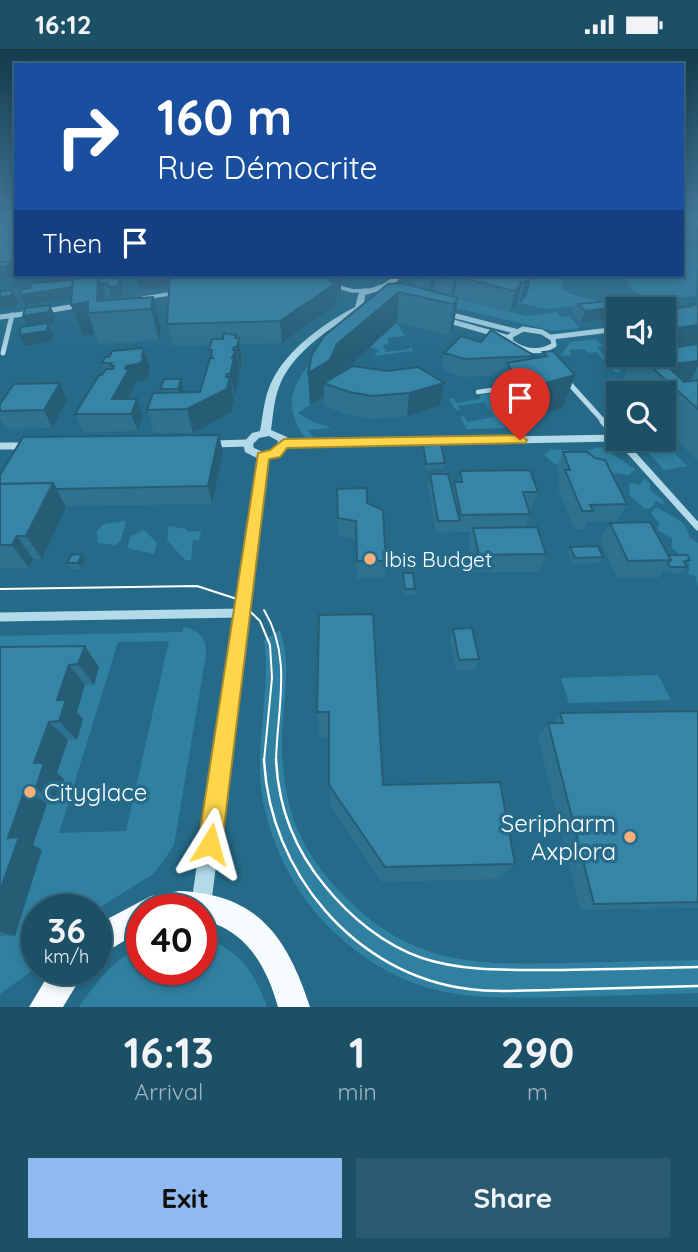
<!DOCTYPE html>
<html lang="en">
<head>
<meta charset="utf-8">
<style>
	:root { --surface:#1c5067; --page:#295a70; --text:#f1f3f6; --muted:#a0b5c0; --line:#3a677b; --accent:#90b9f0 }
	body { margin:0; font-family:Quicksand,sans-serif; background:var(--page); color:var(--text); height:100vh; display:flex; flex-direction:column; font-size:26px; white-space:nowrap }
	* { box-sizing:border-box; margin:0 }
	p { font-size:23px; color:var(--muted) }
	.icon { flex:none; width:38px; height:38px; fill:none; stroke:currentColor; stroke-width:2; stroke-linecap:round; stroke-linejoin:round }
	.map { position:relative; height:958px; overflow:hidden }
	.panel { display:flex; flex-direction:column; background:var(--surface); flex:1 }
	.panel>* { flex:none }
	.banner { position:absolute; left:14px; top:14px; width:670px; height:214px; border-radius:0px; box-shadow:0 4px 10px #0003,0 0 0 2px var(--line); background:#1a4fa0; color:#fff; overflow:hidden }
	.tools { position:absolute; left:606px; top:248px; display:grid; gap:14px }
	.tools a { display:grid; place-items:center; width:70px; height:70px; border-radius:0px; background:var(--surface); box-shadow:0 4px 10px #0003,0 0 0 2px var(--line); font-size:35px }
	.speed { position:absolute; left:21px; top:845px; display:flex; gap:14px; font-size:35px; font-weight:700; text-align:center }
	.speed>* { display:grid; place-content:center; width:91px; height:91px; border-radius:50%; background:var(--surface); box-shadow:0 4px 10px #0003,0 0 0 2px var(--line); line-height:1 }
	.speed small { font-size:18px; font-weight:400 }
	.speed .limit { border:10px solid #d22; background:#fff; color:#111 }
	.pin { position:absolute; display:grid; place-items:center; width:60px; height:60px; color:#fff; margin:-72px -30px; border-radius:50% 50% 50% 0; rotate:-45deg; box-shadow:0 0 7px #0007 }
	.pin .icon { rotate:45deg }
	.me { position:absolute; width:77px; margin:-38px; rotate:8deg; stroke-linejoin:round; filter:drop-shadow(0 0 5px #0008) }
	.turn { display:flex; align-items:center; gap:24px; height:147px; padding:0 28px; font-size:32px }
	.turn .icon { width:91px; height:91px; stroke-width:2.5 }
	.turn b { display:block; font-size:49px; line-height:60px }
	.then { display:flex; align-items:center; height:66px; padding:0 28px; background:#0003; gap:14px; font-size:26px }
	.eta { display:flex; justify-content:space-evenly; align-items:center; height:119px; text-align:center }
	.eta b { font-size:42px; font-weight:700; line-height:49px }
	.button { display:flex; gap:14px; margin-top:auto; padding:14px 28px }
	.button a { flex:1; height:80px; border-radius:0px; background:var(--accent); color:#111; font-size:28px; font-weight:700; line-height:80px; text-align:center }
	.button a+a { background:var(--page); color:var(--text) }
	.status { display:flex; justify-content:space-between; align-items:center; height:49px; padding:0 35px; background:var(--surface); direction:ltr }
	.status svg { height:19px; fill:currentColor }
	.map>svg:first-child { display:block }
</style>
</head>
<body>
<div class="status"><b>16:12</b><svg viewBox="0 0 49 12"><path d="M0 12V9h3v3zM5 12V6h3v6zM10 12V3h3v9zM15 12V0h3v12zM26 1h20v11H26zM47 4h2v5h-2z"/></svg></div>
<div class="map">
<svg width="698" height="958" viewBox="0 0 698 958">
	<rect width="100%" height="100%" fill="#256b89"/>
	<g fill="#3081a1" fill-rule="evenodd">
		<path d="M0,171H16V213L0,215Z"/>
		<path d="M683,195L698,204L696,247L636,251L642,257H638L629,250L642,247L626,235L631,234L621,226H682Z"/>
		<path d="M464,226H540L565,232L560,239L570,245L605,254L547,260L520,254L526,246Z"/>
		<path d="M456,249L526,267L557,263L562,268L569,267L580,279L553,282L448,257Z"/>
		<path d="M397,274L405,287L387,289L389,295L383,296L386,303L409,300L410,297L415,306L411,302L374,307L379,301L369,298Z"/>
		<path d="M595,290L603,297L597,299L621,323L616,324L596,303L589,304L584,300L569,301L572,306L560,307L570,293Z"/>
		<path d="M314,309L310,356L298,364L309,371L331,379L308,381L314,389H305C283,357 291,337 314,309Z"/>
		<path d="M491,345L513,373H501L506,379L467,380L460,368L464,367L468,373L494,368L484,353L458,357L460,361H456L449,350L453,349L456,354L481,350L480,346Z"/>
		<path d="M636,390H661L687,417L664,421Z"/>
		<path d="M600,398C605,400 633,418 635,421L629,426L555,415L544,406L551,400L583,403Z"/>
		<path d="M643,430L649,433L651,442L663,451L664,456L656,452L652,458L646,460L630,447L629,434L640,436Z"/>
		<path d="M657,458C670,468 688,470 689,488L698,494V537L695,527L688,525L690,514L672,499V489L658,481L659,474L651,464Z"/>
		<path d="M126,472L121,491L115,496L98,494L97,482L104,475Z"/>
		<path d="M169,477L187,480V483L201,482L199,491H193L191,511H185L167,491Z"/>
		<path d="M144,481L157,494L154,505L127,499L131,487Z"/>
		<path d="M184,578C199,582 207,589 206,605L174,796L164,811L153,825L96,861H37V918L0,945V887L47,755L56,754L64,731H54L68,691L77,690L0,619V587L182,583ZM169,592L126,782L59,784L118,593Z"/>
		<path d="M280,581C292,615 283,652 282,687C281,710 284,732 289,755C297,789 318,820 342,845C411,916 473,916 566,914C610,913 654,912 698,911V944C654,945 610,947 565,948C470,950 408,952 334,883C301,852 277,809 266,765C250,707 272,649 264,591Z"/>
		<path d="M658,626L671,651L569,654L561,629Z"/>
		<path d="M201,887C241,903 252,919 267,958H79C96,934 114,909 142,897V920H201Z"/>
	</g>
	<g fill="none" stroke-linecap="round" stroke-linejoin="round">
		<path stroke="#b2dae9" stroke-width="4.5" d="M478,343L507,339"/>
		<g stroke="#b2dae9" stroke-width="3.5">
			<path d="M692,171L698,175"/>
			<path d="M0,217L16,215"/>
			<path d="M335,237L353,242L368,241"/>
			<path d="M143,249L176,244"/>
			<path d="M59,260L79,257"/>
		</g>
		<g stroke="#b2dae9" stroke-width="5">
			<path d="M46,262L70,258"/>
			<path d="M448,265L515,282"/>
			<path d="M0,268L31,264"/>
			<path d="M446,271L510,289"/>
			<path d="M523,280L542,283L553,290L554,296C539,305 525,303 511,293L510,287Z"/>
			<path d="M552,288L618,280"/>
			<path d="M3,304L12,266"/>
			<path d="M567,332L605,374"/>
		</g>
		<g stroke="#b2dae9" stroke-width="7">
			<path d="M603,372L618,388"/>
			<path d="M619,390L698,478"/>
			<path d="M213,395L248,394"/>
			<path d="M284,395L618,389"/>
			<path d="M0,397H26"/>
		</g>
		<path stroke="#b2dae9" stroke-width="9" d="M0,568L241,564"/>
		<path fill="#b2dae9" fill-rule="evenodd" d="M396,226H404L389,239L365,246L364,255L374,252L378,254C370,259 361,261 353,266C326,281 290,307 279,338C274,351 273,367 271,381L287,388L289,395L284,403L268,409L211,856L208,863L201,866V861H193L191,856L257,409L245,403L243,394L252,384L260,382C263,366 264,349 271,334C286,301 324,274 355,258L359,243L383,235ZM269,387L278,392L276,399L263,403L254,399L253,395L259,389Z"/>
		<g fill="#f6fbfe" fill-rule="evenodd">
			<path d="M179,842C258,845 287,888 310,958H278C267,918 246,880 201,871V861H142V881L96,909V876L151,847Z"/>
			<path d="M52,920H86L63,958H29Z"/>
		</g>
		<g stroke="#fff" stroke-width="2">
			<path d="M0,540L197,537L237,550L260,572L270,596L272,629L264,712"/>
			<path d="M264,561C293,609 277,659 276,712"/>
		</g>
		<g stroke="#fff" stroke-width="2.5">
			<path d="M264,710C269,823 355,926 469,940C495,944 523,941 549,941C599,940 648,938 698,937"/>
			<path d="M276,710C278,757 295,801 325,837C350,868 384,896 422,909C461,922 503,921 543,921C595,921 646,919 698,918"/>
		</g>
	</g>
	<g fill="#2e728f">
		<path d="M698,177V204L682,194V186L685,179Z"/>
		<path d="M46,226H120L121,230L122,247L112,249L110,245H104L106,251L153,248L161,279L159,291L99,295L95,285L83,287L71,256V250L25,256L73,231L93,227L49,232Z"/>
		<path d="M137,226L341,246L336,249V255L282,294L240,295L242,312L240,321H239L240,323L238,328V331L235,348H234V351L231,363L193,384H154L147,361L161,344L160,340L164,330L184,341V343H200L211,309L209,301L210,296L173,297L167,275L169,238L140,241Z"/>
		<path d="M344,226H365L359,230Z"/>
		<path d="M416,226H532L527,246L520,254H517L510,263L458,249L453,280L450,285H443L397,273L342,323L444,334L440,357L407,367L371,370L349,366L324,357V348L310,356L308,324L388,235L415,237Z"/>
		<path d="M689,255L698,257V412L663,378V345H630L621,336L634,306H663V261L687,258Z"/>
		<path d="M574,256L625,257L623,261H618V268L605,269V270L581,273L574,266L575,264L572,261Z"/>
		<path d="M481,293L535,307V309L542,308L543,303L575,326L563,359L536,367H515L506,360L499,346L504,326L462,328L442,321L444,304Z"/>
		<path d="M144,301L150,319L148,321L149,324L147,331L134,334L135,337L128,350H137L143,367L138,382L83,383L75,365L102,326L105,321L102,314L109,308Z"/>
		<path d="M67,352L52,379L6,380L0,370V355Z"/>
		<path d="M219,386L223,404L212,455L66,457L42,510H33L29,519H0V426Z"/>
		<path d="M423,396L445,414L444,420L426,421L422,402Z"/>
		<path d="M563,403L627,455L617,473H587L584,480H574L558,439L560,432L556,421Z"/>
		<path d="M460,422L538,443L531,461H528L530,465L525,479L546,505L539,523H474L468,497L471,483L436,484L428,437L430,425L452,441L454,433H458Z"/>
		<path d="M337,440L367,454L386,512L385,529H357L356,490L338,487Z"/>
		<path d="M610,474L668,506L690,511L683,524H666L664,520L658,529H617L600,491Z"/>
		<path d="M570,498L603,508L599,514L572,515L568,504Z"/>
		<path d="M82,505L85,511L82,520H71L67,514Z"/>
		<path d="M403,524L415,540V546H404L402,530Z"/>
		<path d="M319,566L383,736L515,815L499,830L382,833L331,758L329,736V689H320L317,663Z"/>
		<path d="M453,580L479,610L475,621H456L450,591Z"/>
		<path d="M0,598L99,618L94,636H85L77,663L83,670L77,691H68L57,724L64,730L56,755H47L33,796L42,801L15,887H0Z"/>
		<path d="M560,664H698V859L580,861L538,688L548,674H554Z"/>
	</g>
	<g fill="#265d74">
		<path d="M11,212L15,222V227L0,230V218Z"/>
		<path d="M46,226H108L49,232Z"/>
		<path d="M118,226H120L121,230L122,247L112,249L108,238Z"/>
		<path d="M179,226L182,236L140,241L137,230Z"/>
		<path d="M341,226V246L336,249V255L282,294L280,272L330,232Z"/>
		<path d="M431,226H436L434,242L429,246Z"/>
		<path d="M457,226L455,246L451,249L454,228Z"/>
		<path d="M532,226L527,246L520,254L525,233Z"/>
		<path d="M98,227L100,234H103L106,244L104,245L108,257L97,252V246L25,256L20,246Z"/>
		<path d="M522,234L517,255L510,263L515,242Z"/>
		<path d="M12,241L17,252L16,258L0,259V248Z"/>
		<path d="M399,243L397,273L338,328L324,334V348L310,356L308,324L337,295Z"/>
		<path d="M153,248L161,279L159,291L151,260Z"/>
		<path d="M458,249L453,280L450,285L454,255Z"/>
		<path d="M88,253V264L95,285L83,287L71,256Z"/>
		<path d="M50,256L55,267L54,274L48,275L53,285L52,293L25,297L19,286L28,278L23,267Z"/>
		<path d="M609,259L605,270L581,273L585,262Z"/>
		<path d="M698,276V306H663V292L669,280Z"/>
		<path d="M236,286L238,294L239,289L242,312L240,321L235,289Z"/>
		<path d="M234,298L235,304L236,301L240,323L238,328V331L235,348L230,325Z"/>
		<path d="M144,301L150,319L148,321L149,324L147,331L134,334L135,337L120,365L112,350L126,317L142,307Z"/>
		<path d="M698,312V317L684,344L666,316Z"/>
		<path d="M227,325L229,333L230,328L234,351L231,363L193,384L187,360L226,328Z"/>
		<path d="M575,326L563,359L536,367L546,334Z"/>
		<path d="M181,330L184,341L181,352L178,340Z"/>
		<path d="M60,334L67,352L52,379L44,361Z"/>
		<path d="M444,334L440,357L407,367L409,344Z"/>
		<path d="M137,350L143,367L138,382L131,365Z"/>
		<path d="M219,386L223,404L212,455L208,437Z"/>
		<path d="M53,434L66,458L42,510L26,487Z"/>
		<path d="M17,487L33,510L29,519L12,496Z"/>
		<path d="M82,505L85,511L82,520L78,514Z"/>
		<path d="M85,597L99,618L94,636L78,615Z"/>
		<path d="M69,616L85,636L77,663L83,670L77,691L59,672L57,651Z"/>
		<path d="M49,673L68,691L57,724L64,730L56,755L36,739L34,714Z"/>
		<path d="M25,740L47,755L33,796L42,801L15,887L0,883V842L8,789Z"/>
	</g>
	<g fill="#3685a6" stroke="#265d74" stroke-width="2">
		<path d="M694,175L698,177V197L682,188L684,182L694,185L685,179Z"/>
		<path d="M11,212L10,216L0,218V213Z"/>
		<path d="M108,226H118L119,237L108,238V235L100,234L98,228L108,227Z"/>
		<path d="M137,226H177L137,230Z"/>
		<path d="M177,226H341L330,232L336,234L280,272L167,275L170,227Z"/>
		<path d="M461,226H532L525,233H519L522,234L515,242L459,228Z"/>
		<path d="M98,227L97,252L153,248L151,260L88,264V253L71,256L73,230Z"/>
		<path d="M73,231L72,238L20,246L21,241L30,239L31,234Z"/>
		<path d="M401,234L458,249L454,255L447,254L399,243L337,295L330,311L308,324L312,305L324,287L388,235Z"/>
		<path d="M12,241L11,247L0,248V242Z"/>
		<path d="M617,251L625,257L607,258L609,259L585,262L578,255Z"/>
		<path d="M689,255H694L698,257V276L669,280L663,276V275L669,273L663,269V261L692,257Z"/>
		<path d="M50,256L49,263L23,267L25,259Z"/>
		<path d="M48,274L47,282L19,286L21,278Z"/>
		<path d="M491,281L535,307L465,310L444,304L461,287L481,293Z"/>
		<path d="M224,284L236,286L235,289H239L237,298H234L233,301H236L232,309H234L230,325H227L226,328H230L227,340L187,360L147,361L153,344L200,343L210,309H213L211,307L212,301H209L212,290H223Z"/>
		<path d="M698,295V312L666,316L684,333L698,331V360L638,306H663V300Z"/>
		<path d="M142,299L144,301L142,307H144L141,314L126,317L125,320H129L112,350H137L131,365H75L99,326H102L106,320H113L114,317H110L112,314H102L105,308H109L112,302Z"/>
		<path d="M553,302L575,326L546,334L524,335L515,327L507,314L547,307L543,303Z"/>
		<path d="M353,317L387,322L418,318L444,334L409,344L372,347L349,343L324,334Z"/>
		<path d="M164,330H181L178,340H160Z"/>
		<path d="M60,334L44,361L0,362V355L14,335Z"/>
		<path d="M219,386L208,437L56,440L53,434L0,435V426L23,388Z"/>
		<path d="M441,395L445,414L426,415L423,396Z"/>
		<path d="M563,403H587L595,409L605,411L627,455L590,456L593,462H582L565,421H570Z"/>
		<path d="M530,421L538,443H523L530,465L461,466L454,433H462L460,422Z"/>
		<path d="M430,425H448L460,472H438Z"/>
		<path d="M53,434L26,487H17L12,496H0V435Z"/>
		<path d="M367,439V454L383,461L386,512H357L356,472L338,469L337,440Z"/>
		<path d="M650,473L671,511L628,512L610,474Z"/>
		<path d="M537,478L546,505L479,506L473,479Z"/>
		<path d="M598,497L603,508L575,509L570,498Z"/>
		<path d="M82,505L78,514H67L71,506Z"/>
		<path d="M668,506H687L690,511L684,512L687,518H670L668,515L671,511Z"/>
		<path d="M403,524H413L415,540H405Z"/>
		<path d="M373,565L383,736L500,733L515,815L385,818L329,736V663H317L319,566Z"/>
		<path d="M472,579L479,610L459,611L453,580Z"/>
		<path d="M85,597L78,615L69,616L57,651H66L59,672L49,673L34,714H44L36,739L25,740L8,789L19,788L0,842V598Z"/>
		<path d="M697,662L698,664V853L594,855L548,674H563L560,664Z"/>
	</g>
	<linearGradient id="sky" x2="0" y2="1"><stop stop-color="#143b4b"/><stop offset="0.56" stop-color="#407797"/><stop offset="1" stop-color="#407797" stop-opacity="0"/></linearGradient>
	<rect width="698" height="306" fill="url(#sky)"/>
	<path fill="#ffd54a" stroke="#a68a30" stroke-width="2" d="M520,386L527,391L525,394L287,399L280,408L269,410L222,795L219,804L210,807L201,804L198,795L258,404L270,401L284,390Z"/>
	<g fill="#f3af77" stroke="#256b89" stroke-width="2.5">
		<circle cx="370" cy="510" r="7"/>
		<circle cx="30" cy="743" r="7"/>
		<circle cx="630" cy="788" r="7"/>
	</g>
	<g text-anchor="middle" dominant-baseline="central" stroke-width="7" stroke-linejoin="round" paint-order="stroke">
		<g font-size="21" fill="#fff" stroke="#256b89" text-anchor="start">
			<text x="384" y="510">Ibis Budget</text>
		</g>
		<g font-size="24" fill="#fff" stroke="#256b89" text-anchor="start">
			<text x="44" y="743">Cityglace</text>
			<text x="616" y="774" text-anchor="end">Seripharm<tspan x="616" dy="28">Axplora</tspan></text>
		</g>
	</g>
</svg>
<div class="tools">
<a><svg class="icon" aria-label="sound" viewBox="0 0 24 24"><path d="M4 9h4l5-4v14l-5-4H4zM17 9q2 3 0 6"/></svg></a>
<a><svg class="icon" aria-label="search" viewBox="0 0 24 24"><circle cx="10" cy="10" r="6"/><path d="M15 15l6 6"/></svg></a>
</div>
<div class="speed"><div>36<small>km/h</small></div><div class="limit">40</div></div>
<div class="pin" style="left:520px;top:391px;background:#d93025"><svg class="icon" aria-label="arrive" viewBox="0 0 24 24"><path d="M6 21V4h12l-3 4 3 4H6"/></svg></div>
<svg class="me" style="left:210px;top:795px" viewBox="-20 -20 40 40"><path d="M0-17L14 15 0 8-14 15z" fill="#ffd54a" stroke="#fff" stroke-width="4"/></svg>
<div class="banner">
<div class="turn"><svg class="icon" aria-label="right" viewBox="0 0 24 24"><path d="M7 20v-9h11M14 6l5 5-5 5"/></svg><div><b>160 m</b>Rue Démocrite</div></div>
<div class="then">Then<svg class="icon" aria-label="arrive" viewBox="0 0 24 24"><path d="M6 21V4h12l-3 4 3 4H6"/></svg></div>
</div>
</div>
<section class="panel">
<div class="eta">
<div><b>16:13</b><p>Arrival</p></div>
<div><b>1</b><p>min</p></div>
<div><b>290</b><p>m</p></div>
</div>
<div class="button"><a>Exit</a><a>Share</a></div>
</section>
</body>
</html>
